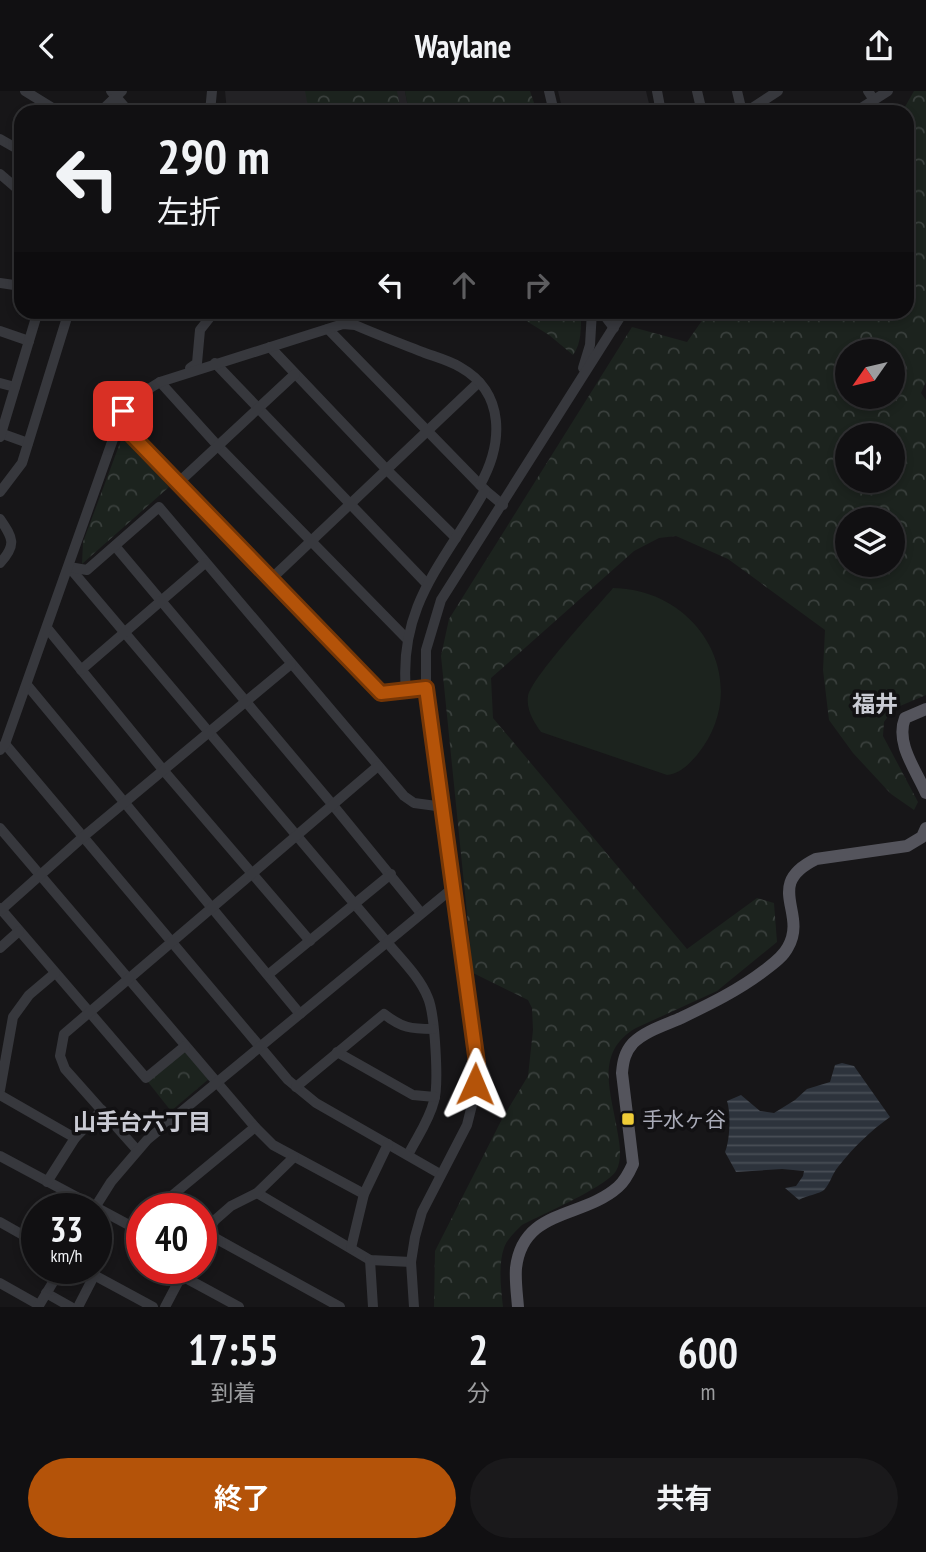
<!DOCTYPE html>
<html lang="ja">
<head>
<meta charset="utf-8">
<style>
	:root { --surface:#111012; --page:#1a191b; --text:#f1f3f6; --muted:#9c9d9f; --line:#303032; --accent:#b45309 }
	body { margin:0; font-family:"PT Sans Narrow","Noto Sans JP",sans-serif; background:var(--page); color:var(--text); height:100vh; display:flex; flex-direction:column; font-size:26px; white-space:nowrap }
	* { box-sizing:border-box; margin:0 }
	p { font-size:23px; color:var(--muted) }
	.icon { flex:none; width:38px; height:38px; fill:none; stroke:currentColor; stroke-width:2; stroke-linecap:round; stroke-linejoin:round }
	.map { position:relative; height:1216px; overflow:hidden }
	.side { display:flex; flex-direction:column; background:var(--surface); flex:1 }
	.side>* { flex:none }
	.banner { position:absolute; left:14px; top:14px; width:900px; height:214px; border-radius:21px; box-shadow:0 4px 10px #0003,0 0 0 2px var(--line); background:#111012; color:var(--text); overflow:hidden }
	.needle { width:46px; rotate:236deg }
	.fabs { position:absolute; left:835px; top:248px; display:grid; gap:14px }
	.fabs a { display:grid; place-items:center; width:70px; height:70px; border-radius:50%; background:var(--surface); box-shadow:0 4px 10px #0003,0 0 0 2px var(--line); font-size:35px }
	.speed { position:absolute; left:21px; top:1102px; display:flex; gap:14px; font-size:35px; font-weight:700; text-align:center }
	.speed>* { display:grid; place-content:center; width:91px; height:91px; border-radius:50%; background:var(--surface); box-shadow:0 4px 10px #0003,0 0 0 2px var(--line); line-height:1 }
	.speed small { font-size:18px; font-weight:400 }
	.speed .limit { border:10px solid #d22; background:#fff; color:#111 }
	.pin { position:absolute; display:grid; place-items:center; width:60px; height:60px; color:#fff; margin:-30px; border-radius:14px; box-shadow:0 4px 10px #0006 }
	.me { position:absolute; width:77px; margin:-38px; rotate:1deg; stroke-linejoin:round; filter:drop-shadow(0 0 5px #0008) }
	.turn { display:flex; align-items:center; gap:24px; height:147px; padding:0 28px; font-size:32px }
	.turn .icon { width:91px; height:91px; stroke-width:2.5 }
	.turn b { display:block; font-size:49px; line-height:60px }
	.lanes { display:flex; align-items:center; height:66px; padding:0 28px; background:#0003; justify-content:center; gap:35px; direction:ltr }
	.lanes .off { opacity:.35 }
	.eta { display:flex; justify-content:space-evenly; align-items:center; height:119px; text-align:center }
	.eta b { font-size:42px; font-weight:700; line-height:49px }
	.primary-button { display:flex; gap:14px; margin-top:auto; padding:14px 28px }
	.primary-button a { flex:1; height:80px; border-radius:42px; background:var(--accent); color:#fff; font-size:28px; font-weight:700; line-height:80px; text-align:center }
	.primary-button a+a { background:var(--page); color:var(--text) }
	header { display:flex; justify-content:space-between; align-items:center; height:91px; padding:0 28px; background:var(--surface); font-size:32px; font-weight:700 }
	.map>svg:first-child { display:block }
</style>
</head>
<body>
<header><svg class="icon" aria-label="back" viewBox="0 0 24 24"><path d="M15 5l-7 7 7 7"/></svg>Waylane<svg class="icon" aria-label="share" viewBox="0 0 24 24"><path d="M12 15V3M7 8l5-5 5 5M5 13v7h14v-7"/></svg></header>
<div class="map">
<svg width="926" height="1216" viewBox="0 0 926 1216">
	<defs>
		<pattern id="forest-crowns" width="20" height="18" patternUnits="userSpaceOnUse" patternTransform="scale(1.75)"><rect width="20" height="18" fill="#1c231e"/><path d="M2 6a3 3 0 1 1 6 0M12 15a3 3 0 1 1 6 0" fill="none" stroke="#3a403d"/></pattern>
		<pattern id="water-rules" width="6" height="5" patternUnits="userSpaceOnUse" patternTransform="scale(1.75)"><rect width="6" height="5" fill="#2d333c"/><path d="M0 2.5h6" fill="none" stroke="#494e56"/></pattern>
	</defs>
	<rect width="100%" height="100%" fill="#171618"/>
	<g fill="#232225">
		<path d="M225,0H405L409,21H227Z"/>
		<path d="M558,0H646L651,21H563Z"/>
	</g>
	<g fill="url(#forest-crowns)" fill-rule="evenodd">
		<path d="M305,0H397L401,21H309Z"/>
		<path d="M405,0H530L537,21H409Z"/>
		<path d="M914,0H926V291L921,302L926,309V604L893,618L884,631L883,645L918,711L914,719L891,703L853,662L829,629L823,579L825,539L728,468L676,445L659,447L634,460L491,587L493,627L687,858L757,807L774,812L777,851L717,900L636,937C593,962 612,1003 618,1044C620,1056 622,1069 616,1080C606,1096 541,1124 522,1134C516,1140 507,1148 504,1157C498,1174 501,1198 503,1216H434L435,1160L502,1028L528,985L533,939L532,917L528,909L473,882L441,565L449,528L632,236L687,251L708,221L906,220V21H902ZM847,261H892V306H847ZM847,345H892V390H847ZM847,429H892V474H847Z"/>
		<path d="M512,221H581C581,235 582,252 573,264L549,244Z"/>
		<path d="M123,344L169,396L82,473L83,451Z"/>
		<path d="M186,958L210,987L171,1020L148,991Z"/>
	</g>
	<path fill="#1c231e" d="M613,497C700,498 755,593 697,664C689,673 680,683 667,684L541,641C534,631 526,619 528,605C532,586 597,516 613,497Z"/>
	<path fill="url(#water-rules)" d="M842,972L854,975L890,1026C869,1041 854,1056 838,1076C832,1083 830,1093 824,1099C820,1103 807,1104 799,1109L785,1097L796,1095L803,1085L804,1080L782,1078L736,1081L725,1061C730,1049 731,1022 727,1010L741,1004L760,1020L774,1022L795,1009L807,998L830,991L835,974Z"/>
	<g fill="none" stroke-linecap="round" stroke-linejoin="round">
		<g stroke="#37383d" stroke-width="10">
			<path d="M25,0L59,21"/>
			<path d="M111,0L129,21"/>
			<path d="M549,0L554,21"/>
			<path d="M657,0L661,21"/>
			<path d="M697,0L702,21"/>
			<path d="M737,0L742,21"/>
			<path d="M868,0L874,9"/>
			<path d="M100,21L122,0"/>
			<path d="M182,21L186,18"/>
			<path d="M210,21L212,0"/>
			<path d="M746,21L778,0"/>
			<path d="M855,21L888,0"/>
			<path d="M0,48L21,60"/>
			<path d="M0,83L21,101"/>
			<path d="M0,192L21,195"/>
			<path d="M106,220L128,225H179L180,220"/>
			<path d="M601,220L614,237"/>
			<path d="M328,238L485,399L503,414"/>
			<path d="M0,240L29,250"/>
			<path d="M270,256L387,379L456,447"/>
			<path d="M215,272L427,493"/>
			<path d="M190,277L197,272L200,239L215,220"/>
			<path d="M583,277L590,254L592,220"/>
			<path d="M160,291L217,354L406,547"/>
			<path d="M0,292L15,296"/>
			<path d="M119,331L381,602L426,597"/>
			<path d="M0,342L28,352"/>
			<path d="M0,346L38,220"/>
			<path d="M178,392L295,283"/>
			<path d="M0,401L22,372L69,220"/>
			<path d="M0,428C13,447 17,454 0,472"/>
			<path d="M115,455L332,713L421,822"/>
			<path d="M69,476L386,850C400,867 420,886 428,907C435,923 439,994 434,1010C429,1030 417,1046 408,1064"/>
			<path d="M69,476L87,479L159,416L404,705L414,712L444,716"/>
			<path d="M270,489L479,291"/>
			<path d="M47,537L164,680L310,850"/>
			<path d="M81,579L205,472"/>
			<path d="M27,594L300,923"/>
			<path d="M406,600C398,512 446,470 485,399"/>
			<path d="M5,653L288,989L316,1012L440,1083"/>
			<path d="M0,659L5,653L123,320L137,305L160,291L343,233L355,234C378,244 402,253 425,262C436,266 450,270 460,276C506,302 503,353 480,394"/>
			<path d="M0,737L255,1036L273,1054L364,1103"/>
			<path d="M0,817L146,987L185,955"/>
			<path d="M1,819L83,746L291,573"/>
			<path d="M0,857L19,840"/>
			<path d="M269,883L391,783"/>
			<path d="M337,961L413,1004L435,1006"/>
			<path d="M296,996L384,923C402,937 411,938 433,938"/>
			<path d="M0,999L13,926L29,904L55,882"/>
			<path d="M0,1004L75,1047"/>
			<path d="M137,1059L65,978L60,965L64,943L378,675"/>
			<path d="M0,1065L142,1141"/>
			<path d="M47,1091L75,1047L102,1019"/>
			<path d="M257,1102L370,1169L411,1171"/>
			<path d="M94,1118L111,1091L147,1049L454,796"/>
			<path d="M159,1118L163,1112L255,1036"/>
			<path d="M0,1131L37,1152"/>
			<path d="M206,1142L340,1216"/>
			<path d="M201,1150L215,1129L231,1115L257,1102L294,1066"/>
			<path d="M351,1157L364,1103L388,1053"/>
			<path d="M370,1169L373,1216"/>
			<path d="M83,1178L153,1216"/>
			<path d="M182,1185L239,1216"/>
			<path d="M0,1192L39,1214"/>
			<path d="M46,1202L71,1216"/>
			<path d="M38,1216L61,1178"/>
			<path d="M78,1216L95,1183"/>
			<path d="M165,1216L185,1178"/>
			<path d="M414,1216L411,1171L415,1146L422,1121L467,1034L472,1014L477,972L426,597V559L441,509L624,220"/>
		</g>
		<g stroke="#54545c" stroke-width="12">
			<path d="M926,618L905,627C895,652 916,679 926,702"/>
			<path d="M518,1216C517,1203 515,1190 516,1177C523,1117 582,1128 618,1096C625,1090 629,1082 633,1073L622,982C623,970 625,961 633,952C645,940 665,934 681,927C710,913 739,899 765,879C773,873 783,866 788,856C808,821 763,794 816,768L907,755L922,746L926,737"/>
		</g>
	</g>
	<g fill="none" stroke-linecap="round" stroke-linejoin="round">
		<defs>
			<path id="route" d="M123,320L119,331L381,602L426,597L477,972L475,993"/>
		</defs>
		<use href="#route" stroke="#753606" stroke-width="18"/>
		<use href="#route" stroke="#b45309" stroke-width="12"/>
	</g>
	<rect fill="#efcc37" stroke="#121113" stroke-width="2.5" x="621" y="1021" width="14" height="14" rx="3.5"/>
	<g text-anchor="middle" dominant-baseline="central" stroke-width="7" stroke-linejoin="round" paint-order="stroke">
		<g font-size="21" fill="#a9abb8" stroke="#121113" text-anchor="start">
			<text x="642" y="1028">手水ヶ谷</text>
		</g>
		<g font-size="23" font-weight="bold" fill="#cacbd4" stroke="#121113">
			<text x="875" y="612">福井</text>
			<text x="142" y="1030">山手台六丁目</text>
		</g>
	</g>
</svg>
<div class="fabs">
<a><svg class="needle" viewBox="-14 -14 28 28"><path d="M0-13l5 13h-10z" fill="#e53935"/><path d="M0 13l5-13h-10z" fill="#9c9d9f"/></svg></a>
<a><svg class="icon" aria-label="sound" viewBox="0 0 24 24"><path d="M4 9h4l5-4v14l-5-4H4zM17 9q2 3 0 6"/></svg></a>
<a><svg class="icon" aria-label="layers" viewBox="0 0 24 24"><path d="M12 4l9 5-9 5-9-5zM3 14l9 5 9-5"/></svg></a>
</div>
<div class="speed"><div>33<small>km/h</small></div><div class="limit">40</div></div>
<div class="pin" style="left:123px;top:320px;background:#d93025"><svg class="icon" aria-label="arrive" viewBox="0 0 24 24"><path d="M6 21V4h12l-3 4 3 4H6"/></svg></div>
<svg class="me" style="left:475px;top:993px" viewBox="-20 -20 40 40"><path d="M0-17L14 15 0 8-14 15z" fill="#b45309" stroke="#fff" stroke-width="4"/></svg>
<div class="banner">
<div class="turn"><svg class="icon" aria-label="left" viewBox="0 0 24 24"><path d="M17 20v-9H6M10 6l-5 5 5 5"/></svg><div><b>290 m</b>左折</div></div>
<div class="lanes"><svg class="icon" aria-label="left" viewBox="0 0 24 24"><path d="M17 20v-9H6M10 6l-5 5 5 5"/></svg><svg class="icon off" aria-label="ahead" viewBox="0 0 24 24"><path d="M12 20V5M6 11l6-6 6 6"/></svg><svg class="icon off" aria-label="right" viewBox="0 0 24 24"><path d="M7 20v-9h11M14 6l5 5-5 5"/></svg></div>
</div>
</div>
<section class="side">
<div class="eta">
<div><b>17:55</b><p>到着</p></div>
<div><b>2</b><p>分</p></div>
<div><b>600</b><p>m</p></div>
</div>
<div class="primary-button"><a>終了</a><a>共有</a></div>
</section>
</body>
</html>
